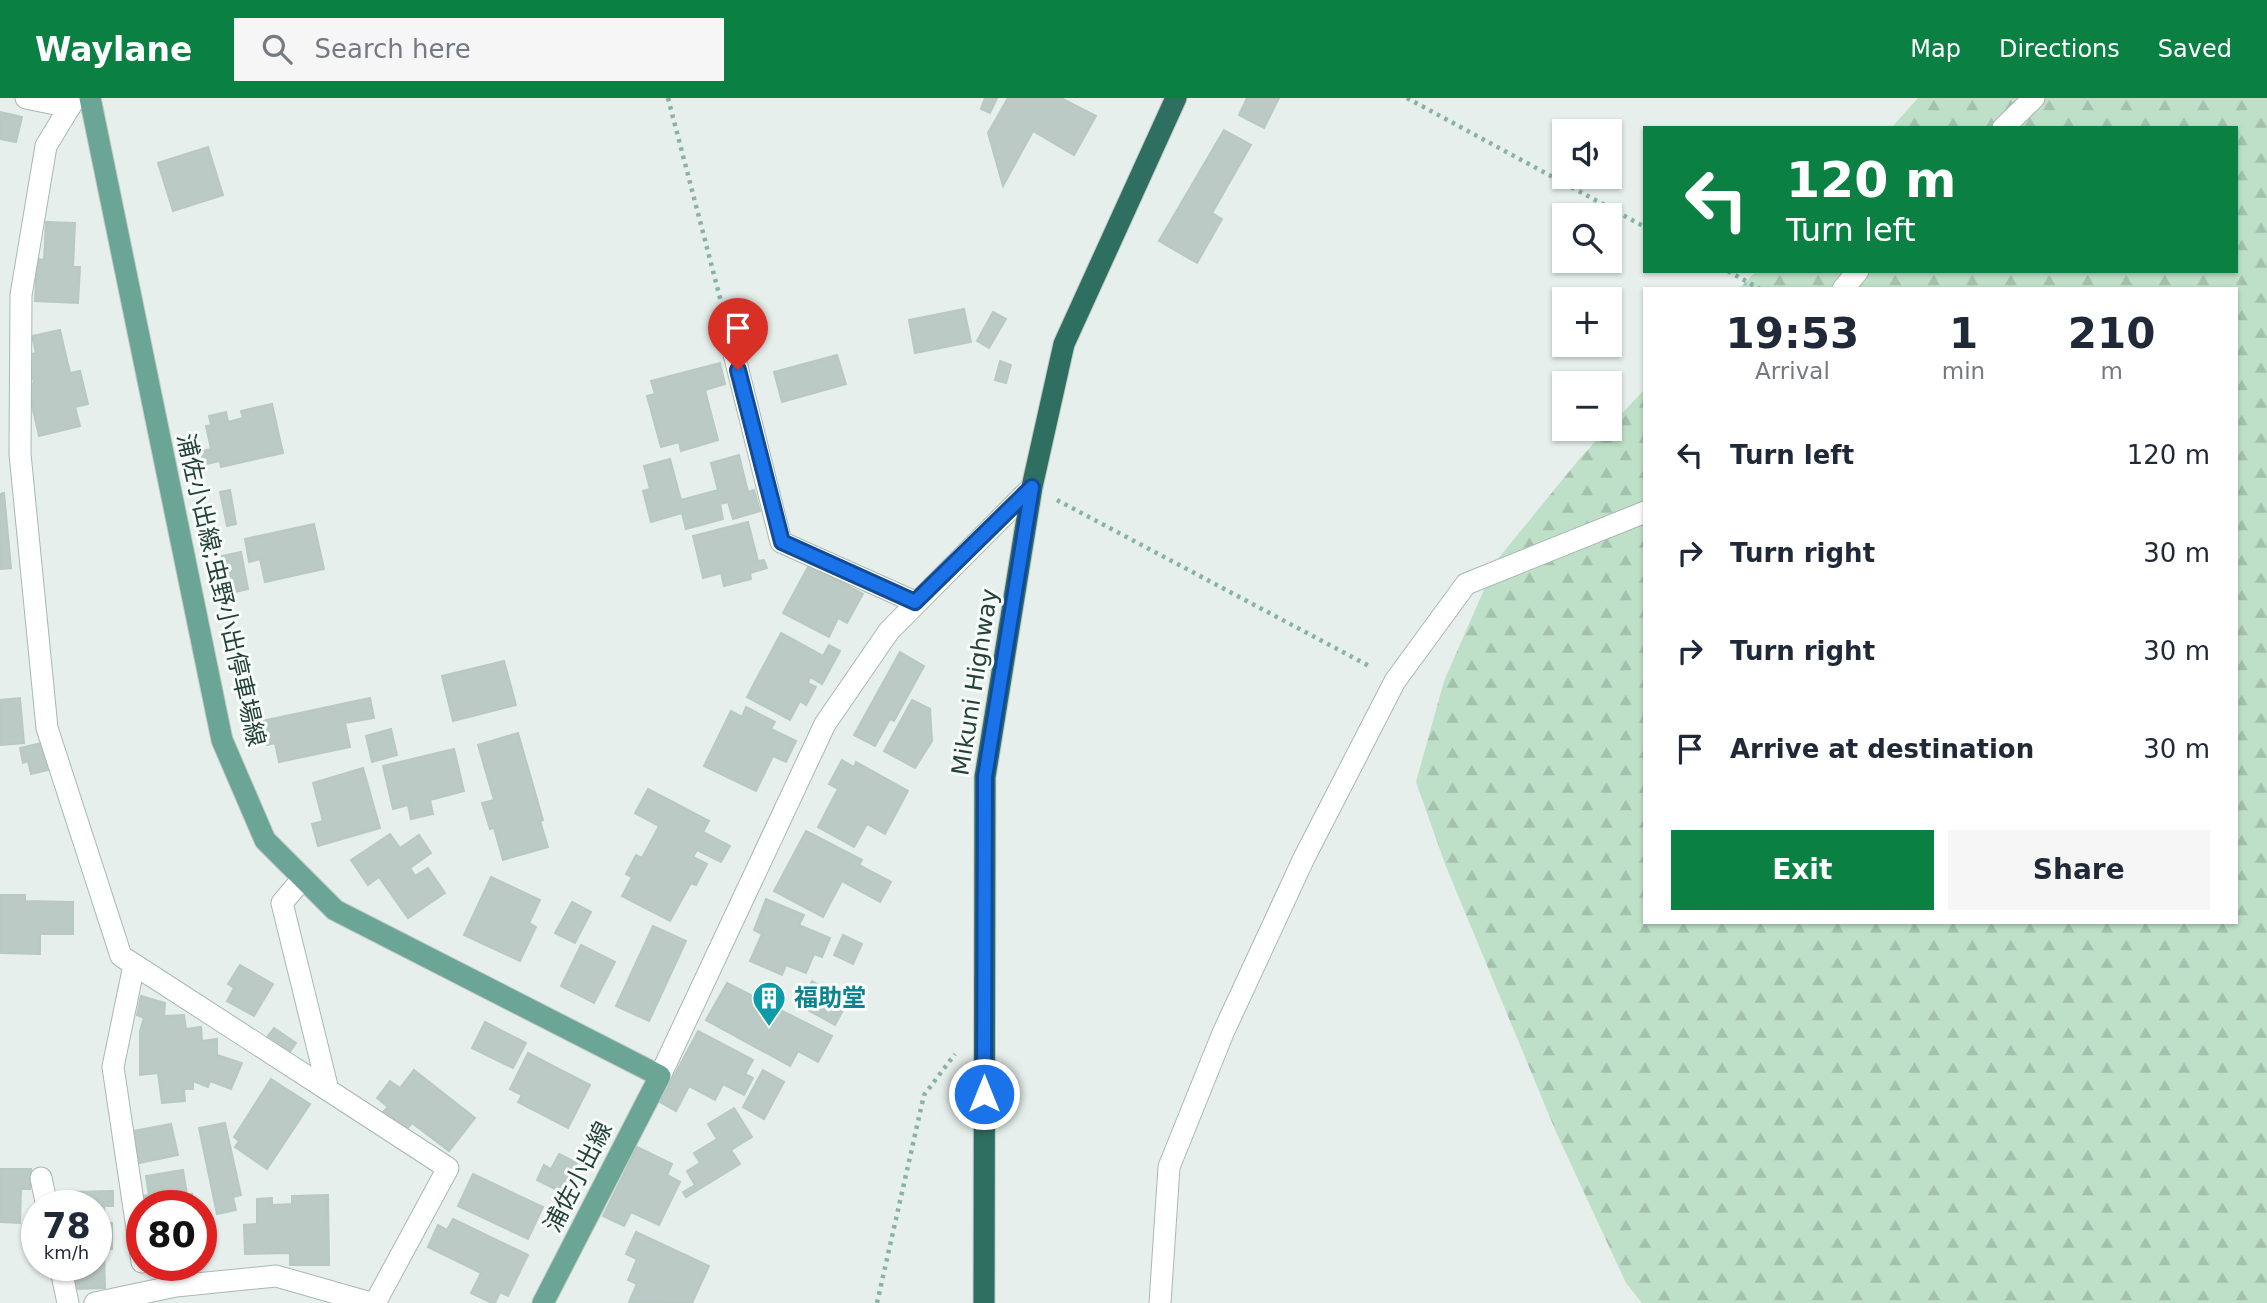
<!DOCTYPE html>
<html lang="en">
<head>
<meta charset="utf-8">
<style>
	:root { --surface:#fff; --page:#f6f6f7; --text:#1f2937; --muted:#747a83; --accent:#0b8043 }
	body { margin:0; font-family:"DejaVu Sans","Noto Sans JP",sans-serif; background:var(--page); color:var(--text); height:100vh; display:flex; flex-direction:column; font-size:26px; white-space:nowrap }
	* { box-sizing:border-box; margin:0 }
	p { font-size:23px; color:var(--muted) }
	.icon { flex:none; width:38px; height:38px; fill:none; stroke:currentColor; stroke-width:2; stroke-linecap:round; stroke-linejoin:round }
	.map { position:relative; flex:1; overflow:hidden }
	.side { position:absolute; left:1643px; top:189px; width:595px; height:637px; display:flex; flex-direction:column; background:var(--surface); border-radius:0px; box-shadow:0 2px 5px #0004 }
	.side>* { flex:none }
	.top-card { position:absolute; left:1643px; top:28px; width:595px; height:147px; border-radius:0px; box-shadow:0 2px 5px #0004; background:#0b8043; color:#fff; overflow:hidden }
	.tools { position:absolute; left:1552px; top:21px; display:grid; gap:14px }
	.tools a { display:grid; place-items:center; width:70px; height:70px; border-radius:0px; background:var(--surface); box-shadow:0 2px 5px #0004; font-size:35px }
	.speed { position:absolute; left:21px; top:1092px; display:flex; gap:14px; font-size:35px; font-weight:700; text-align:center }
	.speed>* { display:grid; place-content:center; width:91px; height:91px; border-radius:50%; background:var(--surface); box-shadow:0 2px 5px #0004; line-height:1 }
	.speed small { font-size:18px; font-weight:400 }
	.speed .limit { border:10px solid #d22; background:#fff; color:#111 }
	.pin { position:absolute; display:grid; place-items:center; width:60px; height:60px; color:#fff; margin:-72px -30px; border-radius:50% 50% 50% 0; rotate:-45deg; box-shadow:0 0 7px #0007 }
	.pin .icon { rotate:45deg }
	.me { position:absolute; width:77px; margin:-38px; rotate:0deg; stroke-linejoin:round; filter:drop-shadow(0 0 5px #0008) }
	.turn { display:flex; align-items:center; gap:24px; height:147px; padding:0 28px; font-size:32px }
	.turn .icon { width:91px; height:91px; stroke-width:2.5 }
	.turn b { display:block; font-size:49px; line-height:60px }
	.eta { display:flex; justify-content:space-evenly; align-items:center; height:119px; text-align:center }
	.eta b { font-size:42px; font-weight:700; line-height:49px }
	.button { display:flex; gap:14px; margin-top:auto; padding:14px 28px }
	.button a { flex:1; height:80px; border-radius:0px; background:var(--accent); color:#fff; font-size:28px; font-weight:700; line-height:80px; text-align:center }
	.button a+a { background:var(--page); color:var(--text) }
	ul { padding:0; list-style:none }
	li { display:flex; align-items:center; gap:21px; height:98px; padding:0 28px }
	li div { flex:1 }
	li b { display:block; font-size:26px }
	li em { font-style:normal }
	header { display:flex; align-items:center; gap:42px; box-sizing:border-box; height:98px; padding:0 35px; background:var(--accent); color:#fff }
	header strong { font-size:33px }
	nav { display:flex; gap:38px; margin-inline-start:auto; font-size:24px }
	.search { width:490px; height:63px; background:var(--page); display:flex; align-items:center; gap:18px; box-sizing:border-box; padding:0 24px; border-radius:0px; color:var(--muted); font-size:26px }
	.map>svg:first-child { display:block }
</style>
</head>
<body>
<header>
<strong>Waylane</strong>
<div class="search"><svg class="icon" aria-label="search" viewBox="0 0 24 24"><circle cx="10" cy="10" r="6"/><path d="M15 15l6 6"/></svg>Search here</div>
<nav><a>Map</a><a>Directions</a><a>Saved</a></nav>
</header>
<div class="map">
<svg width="2267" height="1205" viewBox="0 0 2267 1205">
	<defs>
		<pattern id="forest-firs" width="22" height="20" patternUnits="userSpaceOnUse" patternTransform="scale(1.75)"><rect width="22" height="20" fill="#bfe0c8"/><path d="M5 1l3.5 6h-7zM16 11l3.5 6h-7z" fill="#a4c1ad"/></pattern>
	</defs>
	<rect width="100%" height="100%" fill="#e6efeb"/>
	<path fill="url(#forest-firs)" d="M1918,0H2267V1205H1642L1626,1185L1556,1034L1445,766L1416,684L1444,583L1497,462L1581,359L1645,291V824H2236V191H1739L1756,173H2236V30H1891Z"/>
	<g fill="#bbcac4" stroke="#b8c9c2" stroke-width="2">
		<path d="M985,0H997L990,15L981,11Z"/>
		<path d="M1008,0H1061L1096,18L1074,57L1033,33L1003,88L988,35Z"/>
		<path d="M1247,0H1279L1264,30L1239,17Z"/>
		<path d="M0,14L22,19L16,44L0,41Z"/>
		<path d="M1224,32L1251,47L1212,115L1222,121L1197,165L1159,143Z"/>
		<path d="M208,49L223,97L173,113L158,65Z"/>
		<path d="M46,124L75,125L73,169H80L78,205L35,203L37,161L44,162Z"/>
		<path d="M964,211L971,244L915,255L909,222Z"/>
		<path d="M993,214L1006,221L989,250L977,243Z"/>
		<path d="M60,232L70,275L80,273L88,306L75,309L80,328L39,338L27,286L34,285L27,257L36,255L32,238Z"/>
		<path d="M837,257L846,286L782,304L774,274Z"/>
		<path d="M1000,263L1011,267L1006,285L995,282Z"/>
		<path d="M720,265L725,286L705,292L718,342L681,353L679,344L661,349L647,298L655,296L651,283Z"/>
		<path d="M272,306L283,355L221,369L220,363L196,368L193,355L211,351L206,328L211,327L209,318L226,314L228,324L243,320L241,313Z"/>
		<path d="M739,357L748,394L754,392L760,413L733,421L728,404L720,406L723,421L686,431L682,415L651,424L643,393L650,391L644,368L670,361L681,402L718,392L711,365Z"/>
		<path d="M230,392L236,426L227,428L220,394Z"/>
		<path d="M4,395L11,470L0,471V396Z"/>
		<path d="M748,424L758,463L764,462L767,470L750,475L751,481L724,488L721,475L703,480L693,438Z"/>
		<path d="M314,426L324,471L265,484L260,461L249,464L245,441Z"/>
		<path d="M241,454L248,491L230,495L222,458Z"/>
		<path d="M809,467L863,496L847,525L838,520L829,539L783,515Z"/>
		<path d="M781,535L823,558L829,547L840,553L822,586L810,579L808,585L816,589L806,607L800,603L790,622L747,599Z"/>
		<path d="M900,554L924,568L894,623L890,621L875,648L854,637Z"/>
		<path d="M504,563L516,607L453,623L442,578Z"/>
		<path d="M20,600L24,645L0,647V602Z"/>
		<path d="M370,600L374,620L345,625L350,649L279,664L275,645L267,647L262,623Z"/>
		<path d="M912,602L930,611L932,643L915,670L884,653Z"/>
		<path d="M746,609L775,624L771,631L796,643L786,664L773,658L756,693L704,668L731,613L742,619Z"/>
		<path d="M391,631L397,657L372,664L366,638Z"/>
		<path d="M518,635L543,722L540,723L548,749L503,762L494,730L490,731L482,705L494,702L478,647Z"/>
		<path d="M46,644L52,671L31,676L28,663L23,665L20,650Z"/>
		<path d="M454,651L464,693L430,702L433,716L411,721L408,707L393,711L383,668Z"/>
		<path d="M842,662L854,669L856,664L908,693L885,736L867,726L854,749L818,729L838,691L829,686Z"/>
		<path d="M363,670L380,730L318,748L312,726L323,723L313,685Z"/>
		<path d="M648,691L709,723L703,734L730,748L721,764L697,752L693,759L707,766L696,787L691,785L670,823L622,798L632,779L626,776L636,757L642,760L659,728L635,715Z"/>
		<path d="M806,733L862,762L859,767L891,784L880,804L842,783L823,819L774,793Z"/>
		<path d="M390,736L400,750L419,737L431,755L410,770L415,778L428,770L445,795L408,820L379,779L368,787L351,762Z"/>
		<path d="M491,779L540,802L529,825L536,829L520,863L464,837Z"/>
		<path d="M0,797H25V803L73,804V836H40V856L0,855Z"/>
		<path d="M766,801L804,817L799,827L830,840L822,859L814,856L806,875L786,867L782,877L750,863L762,836L754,832Z"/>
		<path d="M572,804L591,814L575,845L555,835Z"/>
		<path d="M653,828L686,843L649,923L616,908Z"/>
		<path d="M843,837L862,846L853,866L834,857Z"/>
		<path d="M581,847L615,864L594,905L561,888Z"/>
		<path d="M240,867L273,886L254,918L227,903L234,890L228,886Z"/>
		<path d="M812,883L848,903L835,927L799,907Z"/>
		<path d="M727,885L832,938L818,964L798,953L790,968L706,922Z"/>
		<path d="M141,898L165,905L164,918L184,917L186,931L201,929L202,943L217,941V957L242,965L231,991L210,983L208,989L193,983V991H184L185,1003L162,1005L158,975L140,977V933L144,920L137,917Z"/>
		<path d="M485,924L526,945L513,970L472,950Z"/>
		<path d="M274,930L296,945L284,962L262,946Z"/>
		<path d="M698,933L753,962L745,976L753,980L744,997L723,986L715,1002L689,988L676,1013L660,1004Z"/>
		<path d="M528,955L590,987L568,1030L518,1004L522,997L510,991Z"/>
		<path d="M414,972L475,1020L449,1053L412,1025L405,1033L382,1015L388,1009L377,1000L390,983L400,990Z"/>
		<path d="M763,972L784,984L764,1021L743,1009Z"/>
		<path d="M271,981L310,1006L267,1071L235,1049L239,1043L234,1039Z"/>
		<path d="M734,1010L752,1039L731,1052L740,1066L686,1099L683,1094L695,1087L687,1073L700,1065L694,1055L717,1041L708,1026Z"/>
		<path d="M225,1025L241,1097L233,1099L236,1112L217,1116L199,1030Z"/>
		<path d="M171,1026L178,1057L139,1065L133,1033Z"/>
		<path d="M637,1049L672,1066L667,1077L680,1084L659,1127L631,1114L624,1128L603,1118Z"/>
		<path d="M559,1056L577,1065L563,1095L537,1082L544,1067L551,1071Z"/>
		<path d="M0,1071H31L30,1091H21L20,1125L0,1124Z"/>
		<path d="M183,1072L187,1097L192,1096L194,1108H144L143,1098L149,1097L146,1078Z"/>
		<path d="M473,1076L543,1109L528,1141L458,1108Z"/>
		<path d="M113,1093V1108H104L105,1125H112V1151H104L105,1190L72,1191V1167H96V1108H71L70,1094Z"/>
		<path d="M328,1097L329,1167H290V1155L245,1156L244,1127L257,1126V1101L272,1100V1107L292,1106V1098Z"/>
		<path d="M453,1121L528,1157L508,1198L500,1194L495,1205H492L471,1195L481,1175L428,1149L438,1127L447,1132Z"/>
		<path d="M636,1134L709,1168L692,1205L629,1204L637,1186L628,1182L637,1161L626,1156Z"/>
		<path d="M163,1167H194L195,1172L164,1177Z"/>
	</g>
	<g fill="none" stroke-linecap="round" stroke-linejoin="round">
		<defs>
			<g id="minor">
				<path d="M26,0L70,9"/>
				<path d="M75,0L46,48L21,197L20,356L47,630L121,858L328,992"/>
				<path d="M2003,30L2034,0"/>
				<path d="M1843,191L1858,173"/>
				<path d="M732,248L781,444L915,504"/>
				<path d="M303,780L282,805L328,992L448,1070L375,1205"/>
				<path d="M134,867L113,969L142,1164"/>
				<path d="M660,978L825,626L889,533L1032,389"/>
				<path d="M41,1080L47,1108"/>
				<path d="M60,1167L68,1205"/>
				<path d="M95,1205L176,1188L276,1178L371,1205"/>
				<path d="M1160,1205L1169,1069L1223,935L1304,760L1395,583L1466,486L1645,414"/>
			</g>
			<path id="major" d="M90,0L222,642L265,742L335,812L660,978L543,1205"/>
			<path id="highway" d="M984,1205L985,679L1032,389L1064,246L1176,0"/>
		</defs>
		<use href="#minor" stroke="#a8b8b2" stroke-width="23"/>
		<use href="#major" stroke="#c2cac8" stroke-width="23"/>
		<use href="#highway" stroke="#c2cac8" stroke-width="23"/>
		<g stroke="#86b3a5" stroke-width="4.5" stroke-dasharray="3.5 5" stroke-linecap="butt">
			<path d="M668,0L726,223"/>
			<path d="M1407,0L1645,129"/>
			<path d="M1728,173L1760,191"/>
			<path d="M1057,402L1371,569"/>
			<path d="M877,1205L924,997L955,956"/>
		</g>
		<use href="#minor" stroke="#fff" stroke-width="21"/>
		<use href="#major" stroke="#6aa596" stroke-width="21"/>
		<use href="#highway" stroke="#2f6f62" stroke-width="21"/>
	</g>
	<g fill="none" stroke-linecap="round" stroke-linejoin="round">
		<defs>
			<path id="route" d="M738,272L782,444L915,504L1032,389L985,679L984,996"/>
		</defs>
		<use href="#route" stroke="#114b97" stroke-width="18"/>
		<use href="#route" stroke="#1a73e8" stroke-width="12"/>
	</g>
	<defs>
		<symbol id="building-pin" viewBox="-11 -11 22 30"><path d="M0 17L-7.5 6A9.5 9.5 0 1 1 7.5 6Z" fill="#0f9aa8" stroke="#f7fbf9"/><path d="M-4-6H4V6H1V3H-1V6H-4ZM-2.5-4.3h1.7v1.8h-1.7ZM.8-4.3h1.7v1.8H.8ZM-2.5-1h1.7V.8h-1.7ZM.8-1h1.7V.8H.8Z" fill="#fff"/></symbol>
	</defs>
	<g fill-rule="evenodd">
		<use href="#building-pin" x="750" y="881" width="38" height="52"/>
	</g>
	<g text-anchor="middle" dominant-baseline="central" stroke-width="6" stroke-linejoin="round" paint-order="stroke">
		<g font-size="24" fill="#24423a" stroke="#f7fbf9">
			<text transform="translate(221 492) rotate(77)">浦佐小出線;虫野小出停車場線</text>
			<text transform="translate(975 584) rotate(-81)">Mikuni Highway</text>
			<text transform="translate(578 1079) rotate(-63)">浦佐小出線</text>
		</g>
		<g font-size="24" font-weight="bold" fill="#0d838f" stroke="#f7fbf9" text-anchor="start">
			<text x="794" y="900">福助堂</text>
		</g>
	</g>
</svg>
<div class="tools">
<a><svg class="icon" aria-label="sound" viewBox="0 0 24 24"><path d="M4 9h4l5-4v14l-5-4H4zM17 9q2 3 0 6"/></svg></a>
<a><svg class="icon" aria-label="search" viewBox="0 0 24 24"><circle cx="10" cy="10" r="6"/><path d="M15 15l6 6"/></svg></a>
<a>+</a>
<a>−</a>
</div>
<div class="speed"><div>78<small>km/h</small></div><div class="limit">80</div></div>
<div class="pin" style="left:738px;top:272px;background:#d93025"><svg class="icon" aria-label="arrive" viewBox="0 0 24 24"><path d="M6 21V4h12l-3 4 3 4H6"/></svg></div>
<svg class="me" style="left:984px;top:996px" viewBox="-20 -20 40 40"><circle r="17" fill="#1a73e8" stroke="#fff" stroke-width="3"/><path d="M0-11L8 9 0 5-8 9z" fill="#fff"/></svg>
<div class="top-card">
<div class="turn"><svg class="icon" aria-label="left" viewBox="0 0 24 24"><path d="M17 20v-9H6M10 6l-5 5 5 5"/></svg><div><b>120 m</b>Turn left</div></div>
</div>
<section class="side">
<div class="eta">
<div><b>19:53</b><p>Arrival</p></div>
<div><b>1</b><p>min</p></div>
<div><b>210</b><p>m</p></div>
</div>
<ul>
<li><svg class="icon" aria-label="left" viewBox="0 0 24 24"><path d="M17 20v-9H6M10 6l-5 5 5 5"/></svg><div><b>Turn left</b></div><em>120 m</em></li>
<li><svg class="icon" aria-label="right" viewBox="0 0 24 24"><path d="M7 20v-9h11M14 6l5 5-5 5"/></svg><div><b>Turn right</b></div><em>30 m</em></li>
<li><svg class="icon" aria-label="right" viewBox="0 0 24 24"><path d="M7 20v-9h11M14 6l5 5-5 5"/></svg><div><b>Turn right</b></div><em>30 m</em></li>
<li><svg class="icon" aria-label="arrive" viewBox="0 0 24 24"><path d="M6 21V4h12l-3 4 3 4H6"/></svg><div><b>Arrive at destination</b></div><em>30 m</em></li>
</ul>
<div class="button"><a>Exit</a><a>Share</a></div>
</section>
</div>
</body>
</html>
